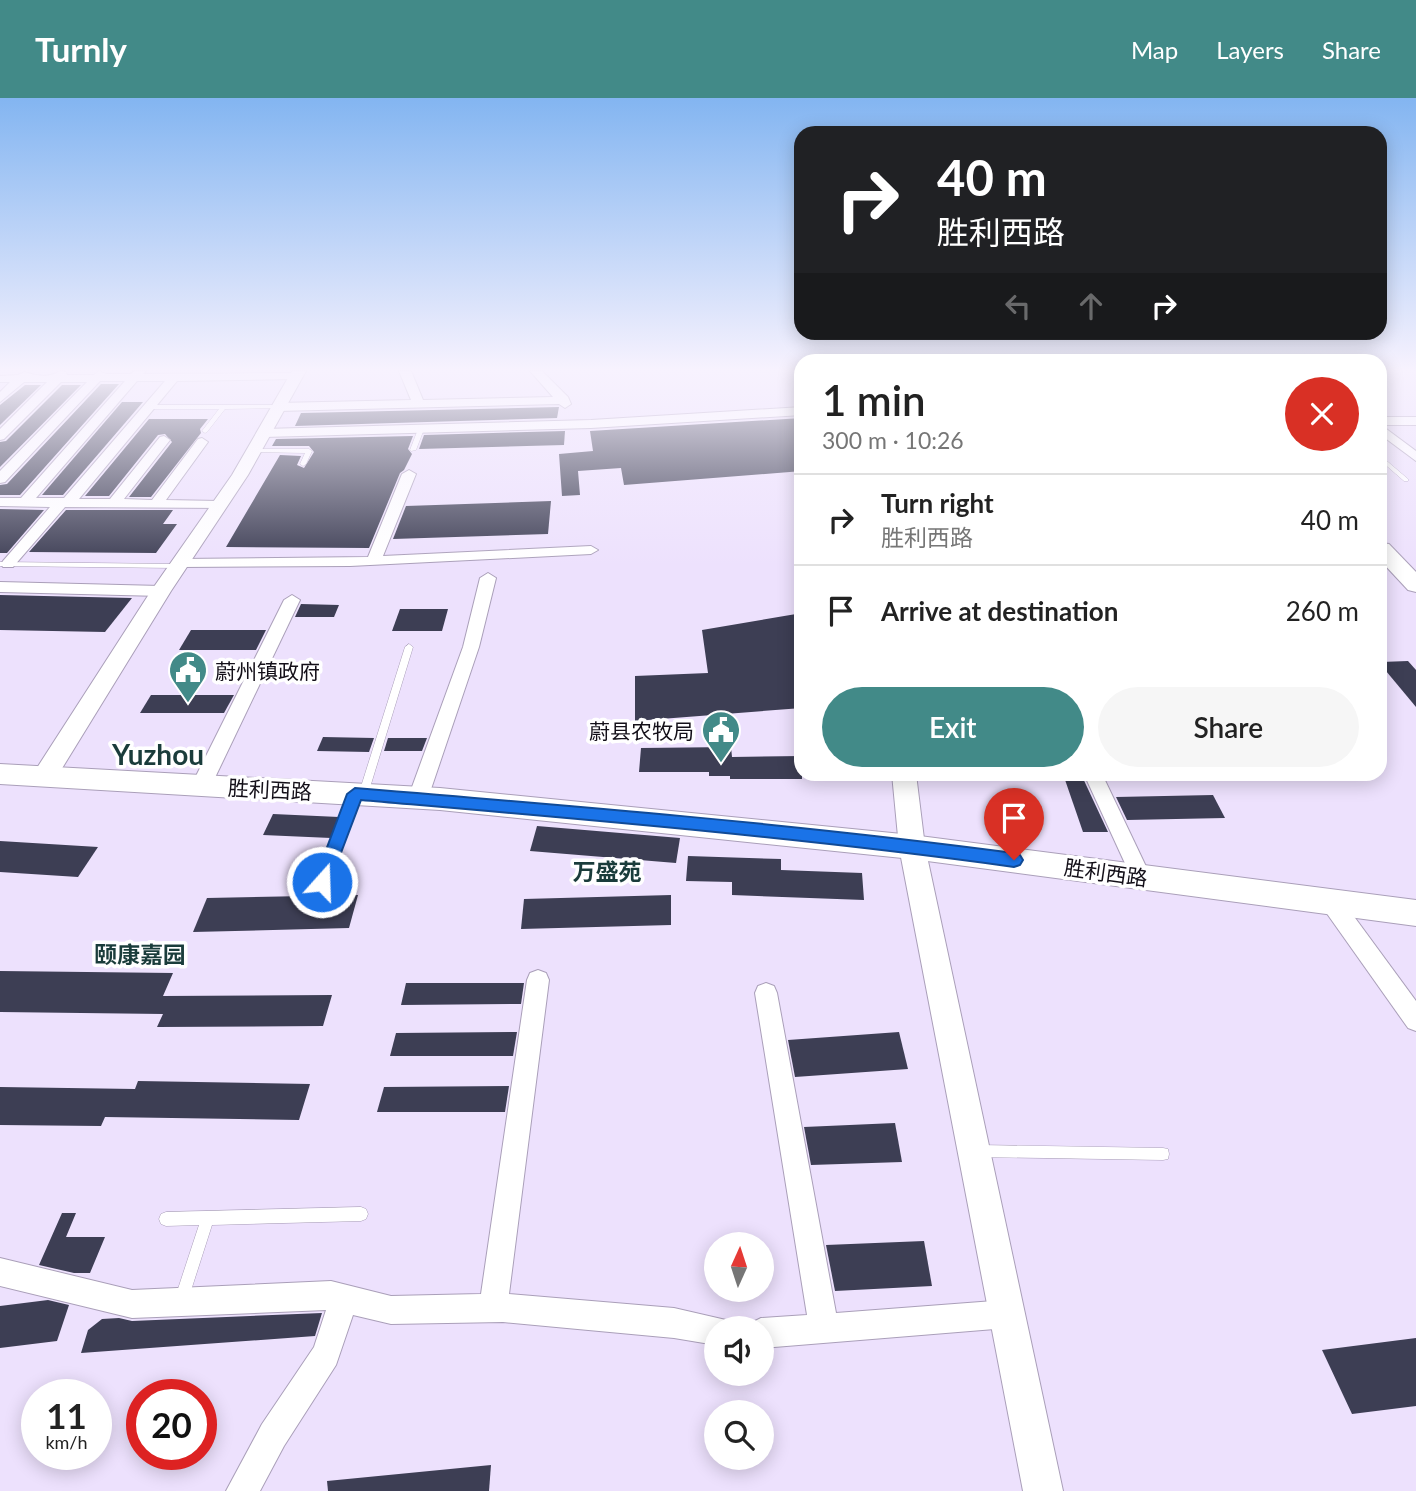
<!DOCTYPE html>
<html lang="en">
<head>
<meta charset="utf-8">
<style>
	:root { --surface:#fff; --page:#f6f6f6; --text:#222; --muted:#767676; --line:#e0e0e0; --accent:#428a88 }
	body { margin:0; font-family:Lato,"Noto Sans SC",sans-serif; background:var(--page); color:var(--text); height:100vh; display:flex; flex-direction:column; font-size:26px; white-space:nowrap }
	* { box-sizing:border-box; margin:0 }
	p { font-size:23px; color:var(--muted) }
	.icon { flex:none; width:38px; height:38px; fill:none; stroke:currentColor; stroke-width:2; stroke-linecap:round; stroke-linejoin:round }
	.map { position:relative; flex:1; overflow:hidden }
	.side { position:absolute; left:794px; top:256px; width:593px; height:427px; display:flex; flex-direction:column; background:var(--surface); border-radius:21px; box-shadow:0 4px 18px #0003 }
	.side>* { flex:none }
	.guide { position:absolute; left:794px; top:28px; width:593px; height:214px; border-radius:21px; box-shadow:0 4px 18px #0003; background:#202124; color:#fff; overflow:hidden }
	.needle { width:46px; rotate:3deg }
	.tools { position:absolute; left:704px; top:1134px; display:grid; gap:14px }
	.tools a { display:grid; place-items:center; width:70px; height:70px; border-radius:50%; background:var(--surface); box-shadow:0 4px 18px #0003; font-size:35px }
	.speed { position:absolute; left:21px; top:1281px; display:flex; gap:14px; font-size:35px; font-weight:700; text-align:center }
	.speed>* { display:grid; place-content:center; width:91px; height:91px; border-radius:50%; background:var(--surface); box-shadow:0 4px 18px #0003; line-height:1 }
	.speed small { font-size:18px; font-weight:400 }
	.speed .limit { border:10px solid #d22; background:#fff; color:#111 }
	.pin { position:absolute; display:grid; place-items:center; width:60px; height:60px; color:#fff; margin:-72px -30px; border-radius:50% 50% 50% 0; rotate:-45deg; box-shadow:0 0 7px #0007 }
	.pin .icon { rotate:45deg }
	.me { position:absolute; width:77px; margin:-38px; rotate:20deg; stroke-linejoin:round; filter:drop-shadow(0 0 5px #0008) }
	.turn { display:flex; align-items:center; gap:24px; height:147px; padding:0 28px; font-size:32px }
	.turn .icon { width:91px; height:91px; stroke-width:2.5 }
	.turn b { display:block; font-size:49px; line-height:60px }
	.lanes { display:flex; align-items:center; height:66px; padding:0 28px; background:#0003; justify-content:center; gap:35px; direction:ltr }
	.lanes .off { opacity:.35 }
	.round { display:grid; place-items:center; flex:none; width:74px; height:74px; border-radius:37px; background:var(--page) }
	.head { display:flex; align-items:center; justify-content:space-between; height:119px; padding:0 28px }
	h1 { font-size:42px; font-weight:600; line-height:52px }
	.cta { display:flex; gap:14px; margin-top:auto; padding:14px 28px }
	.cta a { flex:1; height:80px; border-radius:42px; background:var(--accent); color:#fff; font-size:28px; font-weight:600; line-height:80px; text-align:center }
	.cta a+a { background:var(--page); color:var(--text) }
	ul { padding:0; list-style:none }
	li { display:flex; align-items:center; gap:21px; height:91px; padding:0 28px; border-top:2px solid var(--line) }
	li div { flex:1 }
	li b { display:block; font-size:26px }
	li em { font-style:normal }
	header { display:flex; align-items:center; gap:42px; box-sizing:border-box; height:98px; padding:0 35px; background:var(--accent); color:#fff }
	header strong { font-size:33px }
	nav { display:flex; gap:38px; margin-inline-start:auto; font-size:24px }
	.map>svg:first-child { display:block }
</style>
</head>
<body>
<header>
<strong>Turnly</strong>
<nav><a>Map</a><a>Layers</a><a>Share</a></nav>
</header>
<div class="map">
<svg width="1416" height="1393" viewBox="0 0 1416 1393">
	<rect width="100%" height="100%" fill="#ede1fd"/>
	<g fill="#3d3e54">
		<path d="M101,286H119L20,397H0V387L7,386Z"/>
		<path d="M25,287H41L0,327V307Z"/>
		<path d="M62,287H81L0,369V344L6,343Z"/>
		<path d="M122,304H143L63,397H42Z"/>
		<path d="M559,309L557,320L295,328L301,315Z"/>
		<path d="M802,320V373L624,387L621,370L578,373L580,397L562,398L559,356L593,353L590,333Z"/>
		<path d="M149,321H208L200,331L201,335L151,399H129L172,344L165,336L158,337L109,398H85Z"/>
		<path d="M565,333L564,347L419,351L424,337Z"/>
		<path d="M413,338L408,351L412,356L404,372L400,375L369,450L226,449L280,357L301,358L297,367L304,370L314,354L309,348H272L276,341Z"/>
		<path d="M551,403L548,436L393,441L406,408Z"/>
		<path d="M0,411L44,412L7,455H0Z"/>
		<path d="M66,412H173L163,426H177L156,455L29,454Z"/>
		<path d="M0,497L132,500L105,534L0,532Z"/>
		<path d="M301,506L339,507L334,519H295Z"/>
		<path d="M400,511H448L442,533H392Z"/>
		<path d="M802,515V610L635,623V578L708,575L702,532Z"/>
		<path d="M191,532H266L256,552H179Z"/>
		<path d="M1408,563L1416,572V609L1381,567V564Z"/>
		<path d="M151,597H234L224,615H140Z"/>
		<path d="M323,639L374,640L369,654L317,653Z"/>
		<path d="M388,640H427L422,653H384Z"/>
		<path d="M731,649L732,659L802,658V681H730V678H709V674H639L641,650Z"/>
		<path d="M1063,676H1081L1108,734H1083Z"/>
		<path d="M1213,697L1225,720L1127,722L1116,699Z"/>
		<path d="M273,716L339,719L331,740L263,737Z"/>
		<path d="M537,728L680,740L676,765L530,753Z"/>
		<path d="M0,743L98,749L78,779L0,774Z"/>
		<path d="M688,758L781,761V772L862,775L864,802L732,797V784L686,783Z"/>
		<path d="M358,797L349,830L193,834L207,800Z"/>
		<path d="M671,797V827L521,831L524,801Z"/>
		<path d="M0,873L173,875L163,898L332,897L323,928L157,929L163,916L0,914Z"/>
		<path d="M406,885H524L521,906L401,907Z"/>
		<path d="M517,934L513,958H390L396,935Z"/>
		<path d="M899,934L908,971L795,979L788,942Z"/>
		<path d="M138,983L310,986L299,1022L105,1019L101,1028L0,1027V989L135,991Z"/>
		<path d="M509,988L505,1014H377L384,989Z"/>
		<path d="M895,1025L902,1064L811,1067L804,1029Z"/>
		<path d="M62,1115H76L66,1139H105L90,1175H74L39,1167Z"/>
		<path d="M924,1143L932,1188L835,1193L826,1147Z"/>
		<path d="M48,1202L69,1207L57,1243L0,1250V1208Z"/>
		<path d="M322,1215L315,1238L81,1255L88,1232L102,1221L119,1220L132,1223Z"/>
		<path d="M1416,1240V1308L1352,1316L1322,1252Z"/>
		<path d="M491,1367L489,1393H328L327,1383Z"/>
	</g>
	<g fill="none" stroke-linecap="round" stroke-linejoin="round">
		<defs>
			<g id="service">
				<path d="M278,307L280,308V310L225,311L207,334L205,335L202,333L219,311H149L146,309L149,307Z"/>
				<path d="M421,329L424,331L416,352L411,353L410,352L418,331Z"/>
				<path d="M253,351H309L312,353L306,366L303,368L300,366L305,355L251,354V352Z"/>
				<path d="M1381,358L1408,381V383H1404L1381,363Z"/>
				<path d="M0,464L177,466L181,468L177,470L0,468Z"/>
				<path d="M409,546L413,549L368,696L363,700L359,698L326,787L322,788L318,787L317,784L350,697L355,693L359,695L405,549Z"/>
				<path d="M978,1047L1163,1050L1168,1051L1169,1056L1168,1061L1163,1062L978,1059L973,1058L972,1053L973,1048Z"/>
				<path d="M361,1109L366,1111L368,1116L366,1121L361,1123L212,1127L187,1205L182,1207L177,1205L175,1200L199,1127L166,1128L161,1126L159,1121L161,1116L166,1114Z"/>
			</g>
			<g id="minor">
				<path d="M99,273L106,276H131L134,273H146L143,276L296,275L302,278L296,281L177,283L79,401H110L160,339L164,338L170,342L124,401L152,402L198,341L202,340L208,344L166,402L219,403L226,407L224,410L65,409L13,469H3L1,466L3,463L50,409L0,408V400H21L125,283H100L5,384L0,385V373L87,284H61L4,341L0,342V331L47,284H24L0,304V294L10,284H0V278L18,277L25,274C35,278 50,280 60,273L66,274L67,277H94ZM137,283H165L64,400H36Z"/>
				<path d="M399,273H411L423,302L553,299L530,273H542L568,299L571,306L565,310L559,306L278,313L272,309L278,305L411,302Z"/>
				<path d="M802,309V317L591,330L264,339L258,335L264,331L591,322Z"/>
				<rect x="1381" y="319" width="35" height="8"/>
				<path d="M1381,327L1416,353V363L1381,337Z"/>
				<path d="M409,372L416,376L383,458L591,448L598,452L591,456L350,468L180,469L173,465L180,461L368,459L402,376Z"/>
				<path d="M488,475L496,480L479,549L428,700L425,705L418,707L411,705L408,700L463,549L480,480Z"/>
				<path d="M0,484L161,488L169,493L161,498L0,494Z"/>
				<path d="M292,497L300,502L211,688L208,693H194L191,688L284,502Z"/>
				<path d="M1084,676H1102L1151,779L1148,785L1141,787L1134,785Z"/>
				<path d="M1331,795L1339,798L1416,903V933L1408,930L1323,810L1320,804L1323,798Z"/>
				<path d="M538,872L546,875L549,882L509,1196L674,1210L726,1222L730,1230H716V1247L674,1240L503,1224L391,1226L353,1217L336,1267L284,1348L260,1393H226L262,1326L314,1249L326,1212L132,1220L0,1188V1160L132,1192L331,1183L391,1198L481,1196L527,882L530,875Z"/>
				<path d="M766,885L774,888L777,895L836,1215L1007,1202L1017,1206L1021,1216L1017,1226L1007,1230L761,1250V1230H748L751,1225L761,1220L807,1217L755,895L758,888Z"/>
			</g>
			<g id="tertiary">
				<path d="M292,273H306L248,377L171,493L53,685L44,688L35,685L32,679L35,673L151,493L232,377Z"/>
				<path d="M892,676H916L925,749L1063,1393H1023L899,749Z"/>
			</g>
			<g id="secondary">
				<path d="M1381,445L1389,446L1416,474V494L1408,492L1381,463Z"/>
				<path d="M0,666L440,690L912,737L1416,802V828L912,761L440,712L0,686Z"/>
			</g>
		</defs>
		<use href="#service" stroke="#aa9fb9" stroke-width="1"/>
		<use href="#minor" stroke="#aa9fb9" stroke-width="2"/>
		<use href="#tertiary" stroke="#aa9fb9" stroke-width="2"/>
		<use href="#secondary" stroke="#aa9fb9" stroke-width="2"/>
		<use href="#service" fill="#fff" fill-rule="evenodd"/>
		<use href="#minor" fill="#fff" fill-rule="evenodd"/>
		<use href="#tertiary" fill="#fff" fill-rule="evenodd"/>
		<use href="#secondary" fill="#fff" fill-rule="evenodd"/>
	</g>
	<linearGradient id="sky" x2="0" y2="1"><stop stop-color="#83b5f1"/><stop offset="0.58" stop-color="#f7f2fe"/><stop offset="1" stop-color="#f7f2fe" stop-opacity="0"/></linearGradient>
	<rect width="1416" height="468" fill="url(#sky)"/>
	<path fill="#1a73e8" stroke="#114b97" stroke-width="2" d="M355,690C575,708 795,726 1014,755L1020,757L1023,762L1020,767L1014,769C797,739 579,721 361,702L328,789H316L314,784L347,696Z"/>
	<defs>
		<symbol id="civic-pin" viewBox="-11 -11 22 30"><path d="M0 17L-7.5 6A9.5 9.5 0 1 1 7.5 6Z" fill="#428a88" stroke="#fff"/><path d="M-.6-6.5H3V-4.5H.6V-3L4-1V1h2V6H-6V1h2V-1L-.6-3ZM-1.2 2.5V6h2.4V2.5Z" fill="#fff"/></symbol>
	</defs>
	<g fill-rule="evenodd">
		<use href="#civic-pin" x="166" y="550" width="44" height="60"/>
		<use href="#civic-pin" x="699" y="610" width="44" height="60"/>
	</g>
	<g text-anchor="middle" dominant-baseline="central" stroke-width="7" stroke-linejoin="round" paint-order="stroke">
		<g font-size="21" fill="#130f18" stroke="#fff" text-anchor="start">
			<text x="215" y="572">蔚州镇政府</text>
			<text x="694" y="632" text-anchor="end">蔚县农牧局</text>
		</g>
		<g font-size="21" fill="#130f18" stroke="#fff">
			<text transform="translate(270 691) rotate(3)">胜利西路</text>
			<text transform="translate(1106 774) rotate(8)">胜利西路</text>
		</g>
		<g font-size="23" font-weight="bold" fill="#1a3c3b" stroke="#fff">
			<text x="607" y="773">万盛苑</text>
			<text x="140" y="856">颐康嘉园</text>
		</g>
		<g font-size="28" font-weight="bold" fill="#1a3c3b" stroke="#fff">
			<text x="158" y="656">Yuzhou</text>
		</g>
	</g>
</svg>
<div class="tools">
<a><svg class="needle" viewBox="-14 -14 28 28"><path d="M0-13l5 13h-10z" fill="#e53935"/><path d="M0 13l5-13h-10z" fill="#767676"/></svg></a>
<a><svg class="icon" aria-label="sound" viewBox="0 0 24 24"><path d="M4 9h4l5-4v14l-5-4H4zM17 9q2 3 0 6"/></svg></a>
<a><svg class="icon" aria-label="search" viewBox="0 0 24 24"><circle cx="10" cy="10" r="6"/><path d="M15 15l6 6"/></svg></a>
</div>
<div class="speed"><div>11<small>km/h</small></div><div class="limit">20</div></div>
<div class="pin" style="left:1014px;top:762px;background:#d93025"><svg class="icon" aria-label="arrive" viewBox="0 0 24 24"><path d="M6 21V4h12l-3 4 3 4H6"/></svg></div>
<svg class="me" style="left:322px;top:784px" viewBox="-20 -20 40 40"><circle r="17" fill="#1a73e8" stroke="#fff" stroke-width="3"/><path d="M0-11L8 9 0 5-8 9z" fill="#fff"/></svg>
<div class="guide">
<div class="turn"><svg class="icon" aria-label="right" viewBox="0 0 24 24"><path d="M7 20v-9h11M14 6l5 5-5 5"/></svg><div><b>40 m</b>胜利西路</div></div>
<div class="lanes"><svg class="icon off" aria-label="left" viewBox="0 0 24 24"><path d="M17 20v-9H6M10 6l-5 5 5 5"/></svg><svg class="icon off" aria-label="ahead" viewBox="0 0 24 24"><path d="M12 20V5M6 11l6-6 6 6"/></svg><svg class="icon" aria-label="right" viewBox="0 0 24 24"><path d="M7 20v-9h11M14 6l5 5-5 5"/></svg></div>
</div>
<section class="side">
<div class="head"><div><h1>1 min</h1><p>300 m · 10:26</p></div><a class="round" style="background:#d93025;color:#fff"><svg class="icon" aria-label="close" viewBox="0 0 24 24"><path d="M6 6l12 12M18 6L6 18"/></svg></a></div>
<ul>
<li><svg class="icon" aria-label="right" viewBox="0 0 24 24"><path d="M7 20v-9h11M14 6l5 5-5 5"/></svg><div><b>Turn right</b><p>胜利西路</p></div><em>40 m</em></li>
<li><svg class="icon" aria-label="arrive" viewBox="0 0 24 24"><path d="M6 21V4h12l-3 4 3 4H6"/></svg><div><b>Arrive at destination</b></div><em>260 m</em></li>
</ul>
<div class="cta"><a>Exit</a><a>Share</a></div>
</section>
</div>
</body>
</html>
